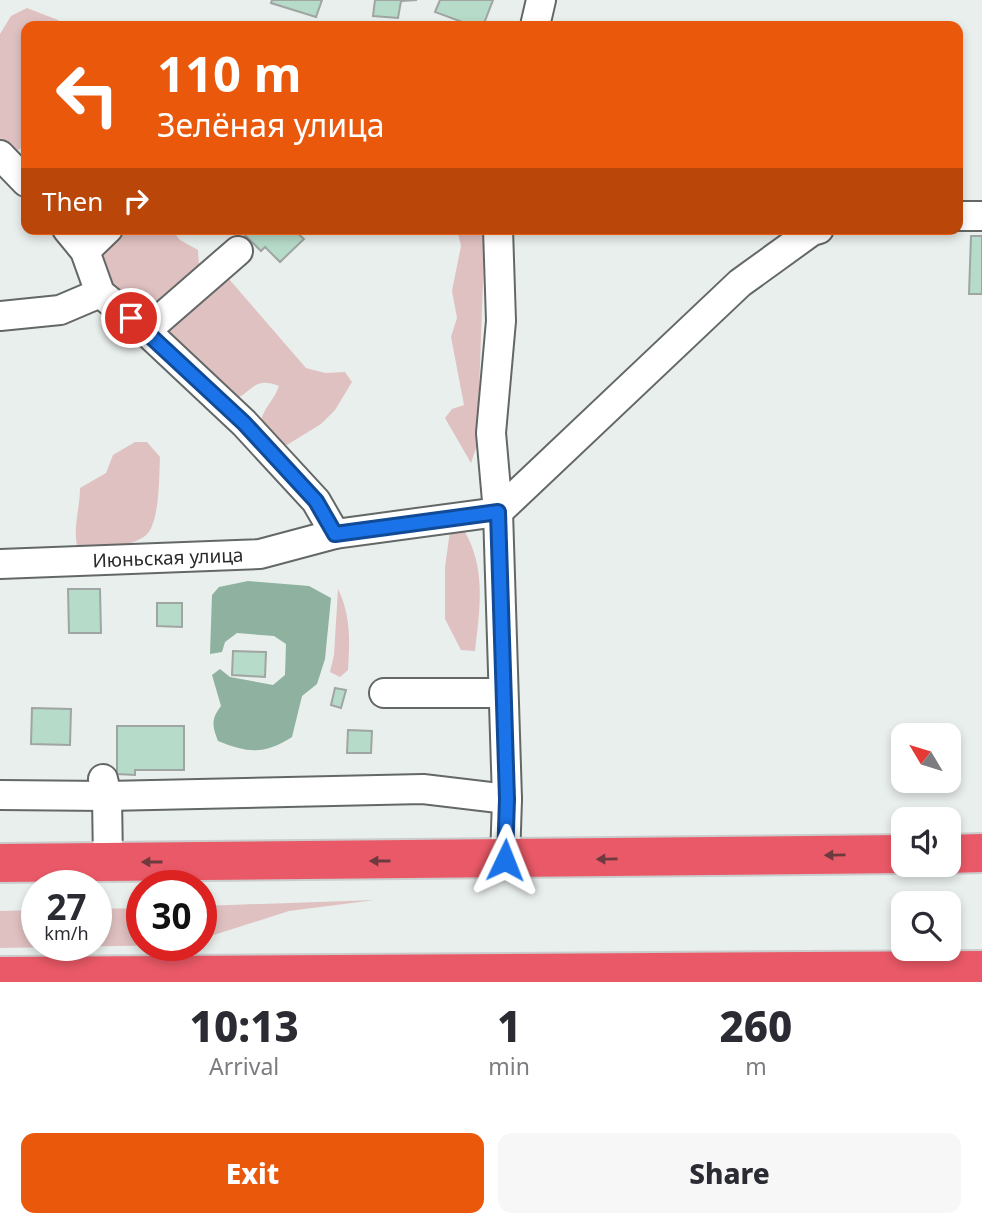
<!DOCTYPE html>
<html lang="en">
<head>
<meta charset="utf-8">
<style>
	:root { --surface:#fff; --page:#f7f7f7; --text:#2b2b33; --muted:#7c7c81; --accent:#ea580c }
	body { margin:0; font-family:"Noto Sans",sans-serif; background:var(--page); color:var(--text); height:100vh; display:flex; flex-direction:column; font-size:26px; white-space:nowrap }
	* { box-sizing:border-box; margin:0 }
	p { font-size:23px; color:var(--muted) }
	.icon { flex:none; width:38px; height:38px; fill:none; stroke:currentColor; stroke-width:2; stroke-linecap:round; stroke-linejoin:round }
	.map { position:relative; height:982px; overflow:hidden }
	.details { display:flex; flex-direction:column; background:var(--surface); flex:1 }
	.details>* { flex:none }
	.guide { position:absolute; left:21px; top:21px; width:942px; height:214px; border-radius:14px; box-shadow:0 4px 10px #0003; background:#ea580c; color:#fff; overflow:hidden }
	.needle { width:46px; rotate:308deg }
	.tools { position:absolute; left:891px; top:723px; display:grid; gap:14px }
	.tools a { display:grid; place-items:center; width:70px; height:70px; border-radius:14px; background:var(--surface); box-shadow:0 4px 10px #0003; font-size:35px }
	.speed { position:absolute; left:21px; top:870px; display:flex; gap:14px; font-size:35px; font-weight:700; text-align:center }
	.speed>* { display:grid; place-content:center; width:91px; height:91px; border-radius:50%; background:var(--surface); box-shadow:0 4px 10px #0003; line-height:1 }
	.speed small { font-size:18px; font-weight:400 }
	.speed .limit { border:10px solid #d22; background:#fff; color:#111 }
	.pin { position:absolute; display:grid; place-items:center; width:60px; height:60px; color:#fff; margin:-30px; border:4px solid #fff; border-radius:50%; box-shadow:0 2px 7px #0007 }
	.me { position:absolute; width:77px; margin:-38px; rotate:2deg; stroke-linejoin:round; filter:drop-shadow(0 0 5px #0008) }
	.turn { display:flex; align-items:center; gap:24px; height:147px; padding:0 21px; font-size:32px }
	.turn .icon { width:91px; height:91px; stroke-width:2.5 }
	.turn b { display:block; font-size:49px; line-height:60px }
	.then { display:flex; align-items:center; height:66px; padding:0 21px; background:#0003; gap:14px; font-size:26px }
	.eta { display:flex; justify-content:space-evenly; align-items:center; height:119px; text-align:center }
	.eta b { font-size:42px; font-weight:800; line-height:49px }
	.cta { display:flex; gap:14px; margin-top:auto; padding:14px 21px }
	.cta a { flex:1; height:80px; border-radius:14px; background:var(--accent); color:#fff; font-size:28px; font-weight:800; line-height:80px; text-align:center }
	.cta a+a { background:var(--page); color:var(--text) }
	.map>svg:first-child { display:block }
</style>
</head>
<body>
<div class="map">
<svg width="982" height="982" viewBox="0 0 982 982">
	<rect width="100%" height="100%" fill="#e9efec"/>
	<g fill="#e0c1c1">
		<path d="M27,8L58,20L63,26H26V146L11,153L0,148V34L11,16Z"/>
		<path d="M116,229H171L180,240L198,250L199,266C182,284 163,309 136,307L99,270L96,249Z"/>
		<path d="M457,229H485L477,445L471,463L445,418L452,409L464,405L451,337L457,318L452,291L461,246Z"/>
		<path d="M221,276L229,279L306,368L325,373L345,372L352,382L335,410L321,424L287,445L273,442L260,425C262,409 274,401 279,386C253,376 254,392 233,400L157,331Z"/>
		<path d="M135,442H147L160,457C159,476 160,525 145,536C133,545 108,548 93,553L77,546C73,526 80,508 80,488L106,473L113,455Z"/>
		<path d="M450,531L465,532C486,569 480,609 475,651L461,650L445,619V567Z"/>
		<path d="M338,589C351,616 350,641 348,670L340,677L330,672L334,655Z"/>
		<path d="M375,900L289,911L201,939V906Z"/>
		<path d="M142,908V945H177L0,948V911L37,910V945H96V909Z"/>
	</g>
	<path fill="#8eb1a0" d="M248,581L309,586L331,598L325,659L317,684L302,696L292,737C264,755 248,753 218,741C212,726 211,719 221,706L212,675L220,669L230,677L273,685L285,675L286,644L274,636L237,633L225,642L222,652L210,654L212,595L219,587Z"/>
	<g fill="#b7dbc9" stroke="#9fa5a2" stroke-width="2">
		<path d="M272,0H322L316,17L271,3Z"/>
		<path d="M375,0H417L401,1L398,18L373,16Z"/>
		<path d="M440,0H493L483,26H473L435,12Z"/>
		<path d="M239,229H293L304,239L280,262L265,247L261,251Z"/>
		<path d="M971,236H982V294H969Z"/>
		<path d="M68,589H100L101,633H69Z"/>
		<path d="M157,603H182V627L157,626Z"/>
		<path d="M233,651L266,652L265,677L232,675Z"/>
		<path d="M335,688L346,690L341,708L331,705Z"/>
		<path d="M32,708L71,709L70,745L31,744Z"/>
		<path d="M117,726H184V770H135V775L117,774Z"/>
		<path d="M348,730L372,731L371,753H347Z"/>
	</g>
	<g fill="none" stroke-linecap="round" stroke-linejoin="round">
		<defs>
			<g id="minor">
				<path d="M535,26L541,0"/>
				<path d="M0,155L26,182"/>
				<path d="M957,216H982"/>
				<path d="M67,229L85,251L100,293L146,331L244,423L316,501L335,534L498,512L740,283L812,231L819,229"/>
				<path d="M498,229L501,321L491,433L498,512L507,799L505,860"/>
				<path d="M85,251L108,229"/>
				<path d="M0,316L60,310L100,293"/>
				<path d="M146,331L238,251"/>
				<path id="s1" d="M0,564L260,554L335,534"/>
				<path d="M384,693H503"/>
				<path d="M103,779L107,796L108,862"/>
				<path d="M0,795L107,796L423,789L507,799"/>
			</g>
			<g id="highway">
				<path d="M948,854L982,853"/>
				<path d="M0,863L903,854"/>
				<path d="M0,976L982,970"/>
			</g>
		</defs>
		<use href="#minor" stroke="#636866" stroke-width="32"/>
		<use href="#highway" stroke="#cbcccc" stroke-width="42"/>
		<use href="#minor" stroke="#fff" stroke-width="28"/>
		<use href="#highway" stroke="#ea5967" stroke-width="38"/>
	</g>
	<defs><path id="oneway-solid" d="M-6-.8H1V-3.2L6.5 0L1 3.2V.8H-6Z" transform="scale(1.75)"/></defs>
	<g fill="#6c3a3f">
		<use href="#oneway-solid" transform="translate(835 855) rotate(179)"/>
		<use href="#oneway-solid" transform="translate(607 859) rotate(179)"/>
		<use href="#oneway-solid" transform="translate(380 861) rotate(180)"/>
		<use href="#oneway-solid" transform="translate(152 862) rotate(180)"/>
	</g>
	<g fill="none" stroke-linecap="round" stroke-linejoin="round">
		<defs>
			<path id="route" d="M131,318L244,423L316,501L335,534L498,512L507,799L505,860"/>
		</defs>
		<use href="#route" stroke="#114b97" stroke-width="18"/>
		<use href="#route" stroke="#1a73e8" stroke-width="12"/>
	</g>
	<g text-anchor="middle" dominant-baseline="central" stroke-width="6" stroke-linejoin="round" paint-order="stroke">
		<g font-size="19" fill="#282a29" stroke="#f6fcf9">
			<text stroke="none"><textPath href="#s1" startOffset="168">Июньская улица</textPath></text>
		</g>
	</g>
</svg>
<div class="tools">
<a><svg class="needle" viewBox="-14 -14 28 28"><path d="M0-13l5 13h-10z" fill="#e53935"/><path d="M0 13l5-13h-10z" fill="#7c7c81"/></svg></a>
<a><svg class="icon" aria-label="sound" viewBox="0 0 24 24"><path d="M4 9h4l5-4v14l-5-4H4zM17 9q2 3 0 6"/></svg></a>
<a><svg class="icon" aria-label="search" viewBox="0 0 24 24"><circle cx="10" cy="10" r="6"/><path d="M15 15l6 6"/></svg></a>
</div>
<div class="speed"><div>27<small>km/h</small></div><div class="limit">30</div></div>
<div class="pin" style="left:131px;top:318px;background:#d93025"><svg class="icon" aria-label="arrive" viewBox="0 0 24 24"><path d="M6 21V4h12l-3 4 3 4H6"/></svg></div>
<svg class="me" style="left:505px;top:860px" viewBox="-20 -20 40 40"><path d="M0-17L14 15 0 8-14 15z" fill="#1a73e8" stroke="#fff" stroke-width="4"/></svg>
<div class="guide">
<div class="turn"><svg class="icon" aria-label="left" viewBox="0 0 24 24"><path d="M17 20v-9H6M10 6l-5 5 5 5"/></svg><div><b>110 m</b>Зелёная улица</div></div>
<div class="then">Then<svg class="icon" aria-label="right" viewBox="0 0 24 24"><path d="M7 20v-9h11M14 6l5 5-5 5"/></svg></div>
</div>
</div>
<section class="details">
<div class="eta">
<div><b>10:13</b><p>Arrival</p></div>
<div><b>1</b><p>min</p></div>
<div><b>260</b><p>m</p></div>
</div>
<div class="cta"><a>Exit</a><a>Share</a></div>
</section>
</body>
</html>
